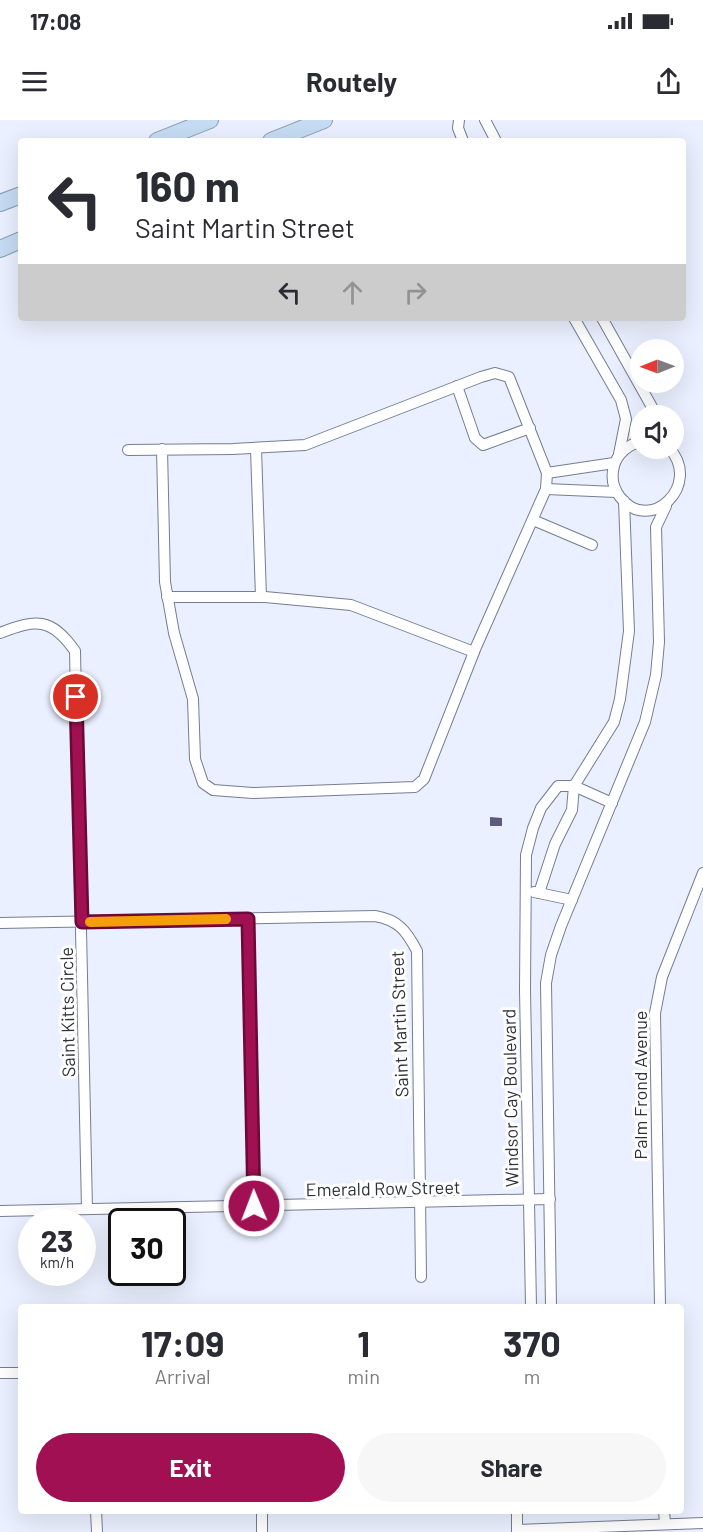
<!DOCTYPE html>
<html lang="en">
<head>
<meta charset="utf-8">
<style>
	:root { --surface:#fff; --page:#f7f7f7; --text:#2b2b33; --muted:#7c7c81; --accent:#a21054 }
	body { margin:0; font-family:Barlow,sans-serif; background:var(--page); color:var(--text); height:100vh; display:flex; flex-direction:column; font-size:22px; white-space:nowrap }
	* { box-sizing:border-box; margin:0 }
	p { font-size:20px; color:var(--muted) }
	.icon { flex:none; width:33px; height:33px; fill:none; stroke:currentColor; stroke-width:2; stroke-linecap:round; stroke-linejoin:round }
	.map { position:relative; flex:1; overflow:hidden }
	.details { position:absolute; left:18px; top:1184px; width:666px; height:210px; display:flex; flex-direction:column; background:var(--surface); border-radius:6px; box-shadow:0 6px 24px #0002 }
	.details>* { flex:none }
	.guide { position:absolute; left:18px; top:18px; width:668px; height:183px; border-radius:6px; box-shadow:0 6px 24px #0002; background:#fff; color:var(--text); overflow:hidden }
	.needle { width:39px; rotate:269deg }
	.controls { position:absolute; left:630px; top:219px; display:grid; gap:12px }
	.controls a { display:grid; place-items:center; width:54px; height:54px; border-radius:50%; background:var(--surface); box-shadow:0 6px 24px #0002; font-size:30px }
	.speed { position:absolute; left:18px; top:1088px; display:flex; gap:12px; font-size:30px; font-weight:700; text-align:center }
	.speed>* { display:grid; place-content:center; width:78px; height:78px; border-radius:50%; background:var(--surface); box-shadow:0 6px 24px #0002; line-height:1 }
	.speed small { font-size:15px; font-weight:400 }
	.speed .limit { border:3px solid #111; border-radius:9px; background:#fff; color:#111 }
	.pin { position:absolute; display:grid; place-items:center; width:51px; height:51px; color:#fff; margin:-26px; border:3px solid #fff; border-radius:50%; box-shadow:0 2px 6px #0007 }
	.me { position:absolute; width:66px; margin:-33px; rotate:359deg; stroke-linejoin:round; filter:drop-shadow(0 0 4px #0008) }
	.turn { display:flex; align-items:center; gap:21px; height:126px; padding:0 18px; font-size:27px }
	.turn .icon { width:78px; height:78px; stroke-width:2.5 }
	.turn b { display:block; font-size:42px; line-height:51px }
	.lanes { display:flex; align-items:center; height:57px; padding:0 18px; background:#0003; justify-content:center; gap:30px; direction:ltr }
	.lanes .off { opacity:.35 }
	.eta { display:flex; justify-content:space-evenly; align-items:center; height:102px; text-align:center }
	.eta b { font-size:36px; font-weight:700; line-height:42px }
	.primary-button { display:flex; gap:12px; margin-top:auto; padding:12px 18px }
	.primary-button a { flex:1; height:69px; border-radius:36px; background:var(--accent); color:#fff; font-size:24px; font-weight:700; line-height:69px; text-align:center }
	.primary-button a+a { background:var(--page); color:var(--text) }
	.status { display:flex; justify-content:space-between; align-items:center; height:42px; padding:0 30px; background:var(--surface); direction:ltr }
	.status svg { height:16px; fill:currentColor }
	header { display:flex; justify-content:space-between; align-items:center; height:78px; padding:0 18px; background:var(--surface); font-size:27px; font-weight:700 }
	.map>svg:first-child { display:block }
</style>
</head>
<body>
<div class="status"><b>17:08</b><svg viewBox="0 0 49 12"><path d="M0 12V9h3v3zM5 12V6h3v6zM10 12V3h3v9zM15 12V0h3v12zM26 1h20v11H26zM47 4h2v5h-2z"/></svg></div>
<header><svg class="icon" aria-label="menu" viewBox="0 0 24 24"><path d="M4 6h16M4 12h16M4 18h16"/></svg>Routely<svg class="icon" aria-label="share" viewBox="0 0 24 24"><path d="M12 15V3M7 8l5-5 5 5M5 13v7h14v-7"/></svg></header>
<div class="map">
<svg width="703" height="1412" viewBox="0 0 703 1412">
	<rect width="100%" height="100%" fill="#eaf0ff"/>
	<path fill="#5c5b79" d="M490,697L502,698V706H490Z"/>
	<g fill="none" stroke-linecap="round" stroke-linejoin="round">
		<defs>
			<g id="minor">
				<path d="M459,0L458,8L463,21"/>
				<path d="M485,0L496,21"/>
				<path d="M574,198L621,280L626,299L619,334"/>
				<path d="M602,198L657,296"/>
				<path d="M457,266L475,318L483,325L530,308"/>
				<path d="M640,322C629,324 617,334 614,346C611,357 613,368 620,377C650,416 703,364 669,328"/>
				<path d="M256,329L261,477"/>
				<path d="M128,330L233,329L305,325L481,257L495,253L509,257L547,353L546,369L476,527L424,659L415,667L253,673L213,670L203,663L195,639L193,579L174,513L165,462L162,329"/>
				<path d="M547,353L614,343"/>
				<path d="M546,369L616,372"/>
				<path d="M533,400L592,425"/>
				<path d="M167,477H265L351,485L474,532"/>
				<path d="M0,513C36,499 51,497 75,531L87,1089"/>
				<path d="M534,772L572,780"/>
				<path d="M539,773L555,724L572,690L574,666L614,602L620,579L629,511L624,381"/>
				<path d="M248,799L254,1087"/>
				<path d="M0,803L375,796C398,800 406,810 417,831L421,1157"/>
				<path d="M0,1091L550,1079"/>
				<path d="M531,1186L525,870L526,735L533,708L541,688L558,666H574L612,683"/>
				<path d="M551,1186L546,863L551,835L561,806L645,602L656,555L659,522L656,407L666,386"/>
				<path d="M660,1186L655,893L662,857L703,753"/>
				<path d="M0,1253H21"/>
				<path d="M96,1390L97,1412"/>
				<path d="M262,1390V1412"/>
				<path d="M664,1390L665,1404"/>
				<path d="M517,1410L703,1403"/>
				<path d="M517,1412V1390"/>
			</g>
			<g id="trunk">
				<path d="M157,21L210,0"/>
				<path d="M271,21L324,0"/>
				<path d="M0,83L21,75"/>
				<path d="M0,129L21,120"/>
			</g>
		</defs>
		<use href="#minor" stroke="#757d94" stroke-width="12"/>
		<use href="#trunk" stroke="#889ab1" stroke-width="18"/>
		<use href="#minor" stroke="#fff" stroke-width="10"/>
		<use href="#trunk" stroke="#c6dcf3" stroke-width="16"/>
	</g>
	<g fill="none" stroke-linecap="round" stroke-linejoin="round">
		<defs>
			<path id="route" d="M76,577L82,802L248,799L254,1086"/>
		</defs>
		<use href="#route" stroke="#690a37" stroke-width="15"/>
		<use href="#route" stroke="#a21054" stroke-width="10"/>
		<path stroke="#f59e0b" stroke-width="10" d="M90,802L226,799"/>
	</g>
	<g text-anchor="middle" dominant-baseline="central" stroke-width="6" stroke-linejoin="round" paint-order="stroke">
		<g font-size="18" fill="#2e313b" stroke="#fff">
			<text transform="translate(67 892) rotate(-91)">Saint Kitts Circle</text>
			<text transform="translate(399 904) rotate(-92)">Saint Martin Street</text>
			<text transform="translate(640 965) rotate(-90)">Palm Frond Avenue</text>
			<text transform="translate(510 978) rotate(-91)">Windsor Cay Boulevard</text>
			<text transform="translate(383 1068) rotate(-1)">Emerald Row Street</text>
		</g>
	</g>
</svg>
<div class="controls">
<a><svg class="needle" viewBox="-14 -14 28 28"><path d="M0-13l5 13h-10z" fill="#e53935"/><path d="M0 13l5-13h-10z" fill="#7c7c81"/></svg></a>
<a><svg class="icon" aria-label="sound" viewBox="0 0 24 24"><path d="M4 9h4l5-4v14l-5-4H4zM17 9q2 3 0 6"/></svg></a>
</div>
<div class="speed"><div>23<small>km/h</small></div><div class="limit">30</div></div>
<div class="pin" style="left:76px;top:577px;background:#d93025"><svg class="icon" aria-label="arrive" viewBox="0 0 24 24"><path d="M6 21V4h12l-3 4 3 4H6"/></svg></div>
<svg class="me" style="left:254px;top:1086px" viewBox="-20 -20 40 40"><circle r="17" fill="#a21054" stroke="#fff" stroke-width="3"/><path d="M0-11L8 9 0 5-8 9z" fill="#fff"/></svg>
<div class="guide">
<div class="turn"><svg class="icon" aria-label="left" viewBox="0 0 24 24"><path d="M17 20v-9H6M10 6l-5 5 5 5"/></svg><div><b>160 m</b>Saint Martin Street</div></div>
<div class="lanes"><svg class="icon" aria-label="left" viewBox="0 0 24 24"><path d="M17 20v-9H6M10 6l-5 5 5 5"/></svg><svg class="icon off" aria-label="ahead" viewBox="0 0 24 24"><path d="M12 20V5M6 11l6-6 6 6"/></svg><svg class="icon off" aria-label="right" viewBox="0 0 24 24"><path d="M7 20v-9h11M14 6l5 5-5 5"/></svg></div>
</div>
<section class="details">
<div class="eta">
<div><b>17:09</b><p>Arrival</p></div>
<div><b>1</b><p>min</p></div>
<div><b>370</b><p>m</p></div>
</div>
<div class="primary-button"><a>Exit</a><a>Share</a></div>
</section>
</div>
</body>
</html>
